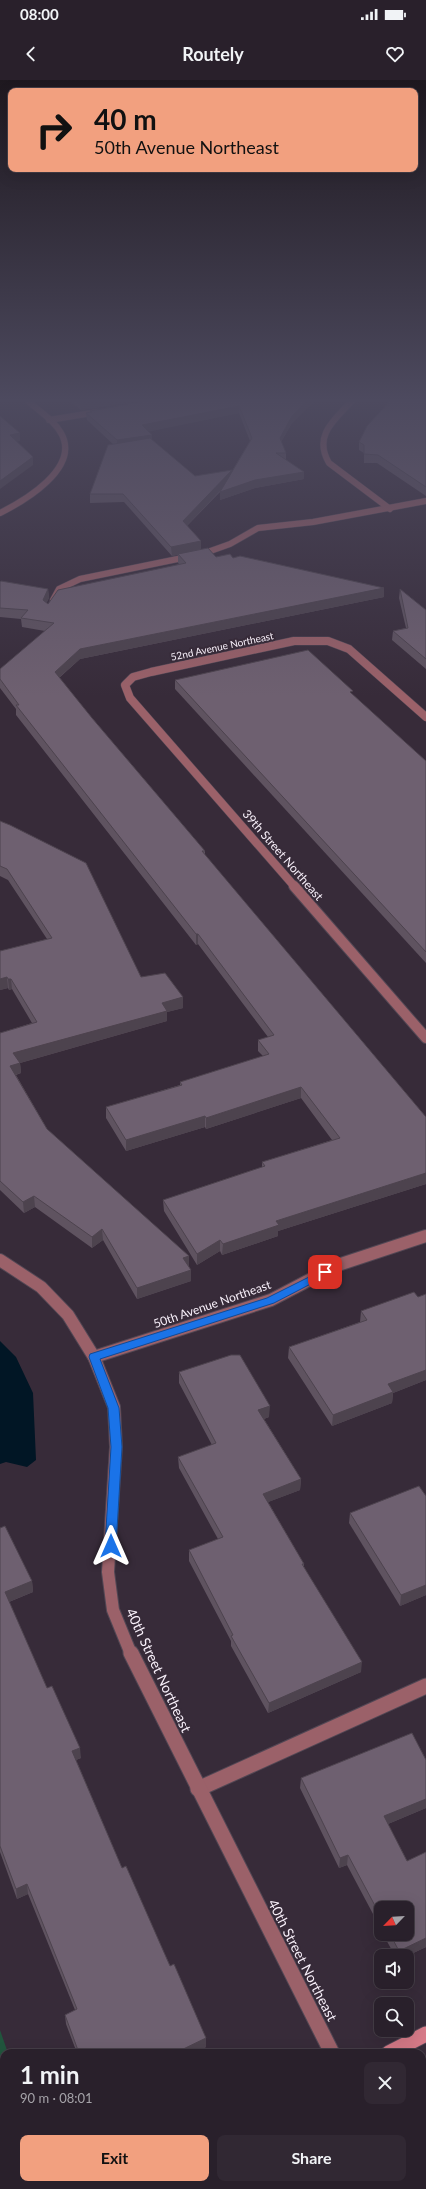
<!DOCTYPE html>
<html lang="en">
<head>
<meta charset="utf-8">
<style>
	:root { --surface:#29202b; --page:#312833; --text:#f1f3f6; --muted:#a5a3a9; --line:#453e47; --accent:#f2a07f }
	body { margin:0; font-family:Lato,sans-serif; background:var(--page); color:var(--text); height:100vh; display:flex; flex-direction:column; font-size:15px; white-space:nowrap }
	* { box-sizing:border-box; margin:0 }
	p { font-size:13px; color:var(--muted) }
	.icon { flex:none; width:22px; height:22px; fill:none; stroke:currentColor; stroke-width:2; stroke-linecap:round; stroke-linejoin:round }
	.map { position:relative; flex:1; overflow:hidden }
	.details { position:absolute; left:0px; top:1969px; width:426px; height:140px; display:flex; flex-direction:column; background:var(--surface); border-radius:12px 12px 0 0; box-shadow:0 4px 16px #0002,0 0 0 1px var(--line) }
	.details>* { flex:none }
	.top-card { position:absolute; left:8px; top:8px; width:410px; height:84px; border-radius:8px; box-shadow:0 4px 16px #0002,0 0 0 1px var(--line); background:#f2a07f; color:#111; overflow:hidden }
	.needle { width:26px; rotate:245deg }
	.tools { position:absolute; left:374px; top:1821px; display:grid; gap:8px }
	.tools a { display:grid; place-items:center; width:40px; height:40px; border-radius:8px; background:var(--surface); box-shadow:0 4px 16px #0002,0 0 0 1px var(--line); font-size:20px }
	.pin { position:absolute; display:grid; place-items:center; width:34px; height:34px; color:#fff; margin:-17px; border-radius:8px; box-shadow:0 2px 6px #0006 }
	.me { position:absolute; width:44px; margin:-22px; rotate:0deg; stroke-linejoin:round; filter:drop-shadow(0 0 3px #0008) }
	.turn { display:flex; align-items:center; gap:14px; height:84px; padding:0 20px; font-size:18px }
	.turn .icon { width:52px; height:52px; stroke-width:2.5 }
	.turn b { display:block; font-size:28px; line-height:34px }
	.round { display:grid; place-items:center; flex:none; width:42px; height:42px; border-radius:8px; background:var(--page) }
	.head { display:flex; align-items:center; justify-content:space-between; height:68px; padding:0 20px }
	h1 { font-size:24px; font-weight:700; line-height:30px }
	.button { display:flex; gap:8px; margin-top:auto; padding:8px 20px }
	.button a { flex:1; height:46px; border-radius:8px; background:var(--accent); color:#111; font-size:16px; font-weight:700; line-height:46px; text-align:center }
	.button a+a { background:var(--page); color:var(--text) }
	.status { display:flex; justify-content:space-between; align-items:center; height:28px; padding:0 20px; background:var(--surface); direction:ltr }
	.status svg { height:11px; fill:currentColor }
	header { display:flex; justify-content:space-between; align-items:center; height:52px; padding:0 20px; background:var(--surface); font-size:18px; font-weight:700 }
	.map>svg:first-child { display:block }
</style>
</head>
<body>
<div class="status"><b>08:00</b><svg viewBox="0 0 49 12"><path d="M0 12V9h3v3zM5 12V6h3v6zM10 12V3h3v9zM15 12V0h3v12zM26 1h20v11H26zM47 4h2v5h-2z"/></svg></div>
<header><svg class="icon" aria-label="back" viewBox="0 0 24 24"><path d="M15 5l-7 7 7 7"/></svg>Routely<svg class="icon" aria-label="heart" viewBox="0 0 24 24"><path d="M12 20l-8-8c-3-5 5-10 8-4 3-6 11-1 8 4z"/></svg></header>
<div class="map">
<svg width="426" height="2109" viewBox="0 0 426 2109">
	<rect width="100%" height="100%" fill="#372b39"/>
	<path fill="#21553d" d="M0,1950L8,1973H4V2105H16L8,2109H0Z"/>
	<path fill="#011625" d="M0,1261L16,1277L33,1313L36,1380L27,1387L6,1382L0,1384Z"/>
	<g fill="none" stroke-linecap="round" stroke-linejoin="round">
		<defs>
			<path id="service-far1" d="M49,340L98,332"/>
			<path id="service" d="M198,1709L426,1606"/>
			<g id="minor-far4">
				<path d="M352,321C334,340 313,356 329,383L390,429"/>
				<path d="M0,433C24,421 81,388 61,353C54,340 39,331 28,321"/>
				<path d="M53,520L59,509L80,499L202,474L230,464L258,448L313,442L426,421"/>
			</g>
			<path id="minor-far3" d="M295,807L130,618L125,605L133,597L151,592L294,561H328L349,569L426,637"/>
			<path id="minor-far2" d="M294,806L426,958"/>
			<g id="minor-far1">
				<path d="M0,1180L41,1207L68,1235L94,1277L114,1327L116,1367L108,1492L113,1530L131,1574"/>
				<path d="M94,1277L271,1220L338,1185L426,1156"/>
			</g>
			<path id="minor" d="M131,1573L332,1973"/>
			<g id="secondary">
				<path d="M389,1973L426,1954"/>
				<path d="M422,2022L426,2020"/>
				<path d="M179,2109L187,2105"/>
			</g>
		</defs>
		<use href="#service-far1" stroke="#524754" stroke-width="7"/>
		<use href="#service" stroke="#524754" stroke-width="17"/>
		<use href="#minor-far4" stroke="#524754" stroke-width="7"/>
		<use href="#minor-far3" stroke="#524754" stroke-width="9"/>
		<use href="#minor-far2" stroke="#524754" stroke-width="12"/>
		<use href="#minor-far1" stroke="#524754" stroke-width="14"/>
		<use href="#minor" stroke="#524754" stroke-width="17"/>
		<use href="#secondary" stroke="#524754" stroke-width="17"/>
		<use href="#service-far1" stroke="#9b6169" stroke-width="6"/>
		<use href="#service" stroke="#9b6169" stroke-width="15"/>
		<use href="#minor-far4" stroke="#9b6169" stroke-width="6"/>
		<use href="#minor-far3" stroke="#9b6169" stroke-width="8"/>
		<use href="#minor-far2" stroke="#9b6169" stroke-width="10"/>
		<use href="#minor-far1" stroke="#9b6169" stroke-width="12"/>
		<use href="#minor" stroke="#9b6169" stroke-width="15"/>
		<use href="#secondary" stroke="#d77b89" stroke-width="15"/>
	</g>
	<g fill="#5f5360" fill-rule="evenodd">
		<path d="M70,321H138L81,330Z"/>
		<path d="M314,321L292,343L281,362L286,373V380L304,392V399L255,408L220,420V412L221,411L187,446L201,461V469L216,477L233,478L384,517L80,579L59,598L92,638L205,771V775L426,1037V1104L278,1151V1156L222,1175L220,1171L197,1185L164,1131L163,1120L262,1087V1082L332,1060L301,1018L206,1049L205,1047L126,1071L106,1038V1027L180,1005V1002L263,976L258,971V960L268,957L198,864L196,865L16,635V629L0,608V589L45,551L22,547L21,539L0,537V502L48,509L49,518L46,523L48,524L179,484L178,483V474L191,472L172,476L124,422L90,423V414L113,364L87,340L86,333H90V331ZM239,333L250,361L232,391L195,396L152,360V355L149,351Z"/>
		<path d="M426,321V416L377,383H364V373L359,370V362Z"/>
		<path d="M400,509L426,530V589L392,560L393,551L406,548L399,518Z"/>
		<path d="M175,600L352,614L426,681V883L175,609Z"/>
		<path d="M0,741L141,897L183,928L167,932V941L20,983L21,993L16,995L47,1049L189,1176V1186L191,1201L137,1219L103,1160L92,1168L35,1127L24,1133L0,1110V953L32,943L12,909L9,910L8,908L0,910V871L47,859L8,800L0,796Z"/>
		<path d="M426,1214V1300L393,1313L392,1323L332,1346L288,1278L289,1267L360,1242L361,1231L418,1217Z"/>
		<path d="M179,1292L269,1337L264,1339L301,1399L300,1410L268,1422L304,1484V1487L361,1592L268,1633L231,1566V1561L189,1481V1470L218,1459L179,1388L178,1377L212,1365L179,1303Z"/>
		<path d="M426,1416V1515L400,1526L349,1443L350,1433Z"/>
		<path d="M0,1448L32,1501L33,1512L9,1522L47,1608L81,1678L76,1680L122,1788L206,1958V1967L194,1973H77L66,1944L65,1935L75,1930L28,1814L17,1819L0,1772Z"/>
		<path d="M412,1653L426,1680V1728L388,1744L407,1781L426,1772V1867L407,1876H395L383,1854H407V1828H381V1849L347,1785L339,1788L300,1708L301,1698Z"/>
	</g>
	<g fill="#4d434e">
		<path d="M95,321H138L81,330L80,323Z"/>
		<path d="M307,321H314L292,343L279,365L280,358L292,336Z"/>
		<path d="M239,326V333L142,353V345Z"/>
		<path d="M20,353V361L10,363V355Z"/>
		<path d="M152,355V362L117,367V360Z"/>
		<path d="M33,377V385L0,409V401Z"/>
		<path d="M232,390V398L183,450V441Z"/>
		<path d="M304,392V399L255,408L220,420V412L255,400Z"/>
		<path d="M201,461V469L172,476L171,467Z"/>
		<path d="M384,508V517L80,579L55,601V592L80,569Z"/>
		<path d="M48,509L49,518L44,529L43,520Z"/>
		<path d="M196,854H198V864L196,865Z"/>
		<path d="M7,897L8,908L0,910V899Z"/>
		<path d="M8,899H11L12,909L9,910Z"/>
		<path d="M183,917V928L167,932V941L20,983L21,993L11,996L10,986L13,973L162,923Z"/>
		<path d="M301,1007V1018L206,1049V1038Z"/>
		<path d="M205,1036V1047L126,1071V1060Z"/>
		<path d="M426,1093V1104L278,1151V1156L222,1175L223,1164L276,1141Z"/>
		<path d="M34,1116L35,1127L24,1133L23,1122Z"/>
		<path d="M102,1149L103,1160L92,1168V1157Z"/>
		<path d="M220,1160V1171L197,1185V1174Z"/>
		<path d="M189,1176V1187L183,1178Z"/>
		<path d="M191,1190V1201L137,1219V1208Z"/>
		<path d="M426,1290V1300L393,1313L392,1323L332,1346L333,1335L388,1304Z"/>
		<path d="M270,1326L269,1337L258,1341V1330Z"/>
		<path d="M301,1399L300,1410L263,1424V1414Z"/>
		<path d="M32,1501L33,1512L6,1523L5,1512Z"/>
		<path d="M426,1505V1515L400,1526L401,1515Z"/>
		<path d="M362,1582L361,1592L268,1633L269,1623Z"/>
		<path d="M80,1668L81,1678L73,1681L72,1671Z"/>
		<path d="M426,1719V1728L383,1746L384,1736Z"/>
		<path d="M348,1775L347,1785L339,1788L340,1778Z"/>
		<path d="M27,1804L28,1814L17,1819L16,1809Z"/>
		<path d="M426,1858V1867L407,1876H398L399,1871Z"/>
		<path d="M206,1958V1967L194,1973H175Z"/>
	</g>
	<g fill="#6e6070" stroke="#4d434e">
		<path d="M77,321H95L80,323Z"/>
		<path d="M146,321H307L292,336L280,358L286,373H276L304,392L255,400L220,412L252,358L239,326L142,345L152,355L117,360L86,333L92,332L90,331Z"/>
		<path d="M390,321H426V407L378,375L364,374V365L359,362L367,346Z"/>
		<path d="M0,336L20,353L10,355L33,377L0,401Z"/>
		<path d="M150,358L195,396L232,390L183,441L201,461L171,467L123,414H90L108,365Z"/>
		<path d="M208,468L216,477L230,474L233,478L240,476L384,508L80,569L55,592L92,638L205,771H202L426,1037V1093L276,1141L279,1145L223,1164L220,1160L197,1174L163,1120L265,1086L262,1082L340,1058L301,1007L206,1038L205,1036L126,1060L106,1027L182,1005L180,1002L269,974L258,960L274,955L198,854H196L16,625H19L0,599V589L54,543L21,538L28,530L0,528V502L1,501L48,509L43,520L48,524L58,510L186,483L178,474Z"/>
		<path d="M400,509L426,530V579L393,551L408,548Z"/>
		<path d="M308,570L353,611L350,612L426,681V872L175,600Z"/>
		<path d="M0,741L10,745L86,783L141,897L165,893L183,917L162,923L167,931L13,973L20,983L10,986L47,1049L189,1176L183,1178L191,1190L137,1208L102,1149L92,1157L34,1116L23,1122L0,1101V953L37,942L11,899H8L7,897L0,899V871L52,858L7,789L0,786Z"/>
		<path d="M414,1212L418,1217L426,1214V1290L388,1304L393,1312L333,1335L289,1267L367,1240L361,1231Z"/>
		<path d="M231,1275H240L270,1326L258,1330L301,1399L263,1414L304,1484H302L362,1582L269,1623L231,1556L233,1555L189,1470L223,1457L178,1377L216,1363L179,1292Z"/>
		<path d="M419,1406L426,1416V1505L401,1515L350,1433Z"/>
		<path d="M5,1446L32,1501L5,1512L47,1608L52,1606L80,1668L72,1671L122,1788L126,1786L170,1886L174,1884L206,1958L175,1973H79L65,1935L77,1929L27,1804L16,1809L0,1766V1448Z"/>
		<path d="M412,1653L426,1680V1719L384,1736L407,1781L426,1772V1858L399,1871L390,1854H407V1828H381V1837L348,1775L340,1778L301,1698Z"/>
	</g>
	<linearGradient id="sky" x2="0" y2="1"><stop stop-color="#1e181f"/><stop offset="0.52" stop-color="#4d4a5f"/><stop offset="1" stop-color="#4d4a5f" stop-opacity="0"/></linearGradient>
	<rect width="426" height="616" fill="url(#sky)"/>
	<path fill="#1a73e8" stroke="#114b97" d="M325,1189L330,1192L328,1195L274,1223L100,1279L119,1328L122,1367L116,1466L115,1470H107L105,1466L111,1367L108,1328L89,1277L90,1274L267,1218Z"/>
	<g text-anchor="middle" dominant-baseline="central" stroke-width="4" stroke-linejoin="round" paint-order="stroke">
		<g font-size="10" fill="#f8f0fa" stroke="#372b39">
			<text transform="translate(222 566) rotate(-12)">52nd Avenue Northeast</text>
		</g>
		<g font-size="12" fill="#f8f0fa" stroke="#372b39">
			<text transform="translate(283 775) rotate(49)">39th Street Northeast</text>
			<text transform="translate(212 1224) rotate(-19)">50th Avenue Northeast</text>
		</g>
		<g font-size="14" fill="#f8f0fa" stroke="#372b39">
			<text transform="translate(159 1590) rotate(65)">40th Street Northeast</text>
			<text transform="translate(303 1880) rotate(63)">40th Street Northeast</text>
		</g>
	</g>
</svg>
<div class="tools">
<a><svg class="needle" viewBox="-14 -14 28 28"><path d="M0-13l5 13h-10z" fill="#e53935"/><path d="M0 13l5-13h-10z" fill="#a5a3a9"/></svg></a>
<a><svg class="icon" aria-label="sound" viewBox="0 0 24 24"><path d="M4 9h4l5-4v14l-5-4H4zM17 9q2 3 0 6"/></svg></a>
<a><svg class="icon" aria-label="search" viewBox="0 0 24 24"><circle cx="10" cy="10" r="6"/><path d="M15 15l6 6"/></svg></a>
</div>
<div class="pin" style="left:325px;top:1192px;background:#d93025"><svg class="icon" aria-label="arrive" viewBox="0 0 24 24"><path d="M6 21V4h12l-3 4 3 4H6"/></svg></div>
<svg class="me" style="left:111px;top:1466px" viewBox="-20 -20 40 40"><path d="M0-17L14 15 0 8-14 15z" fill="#1a73e8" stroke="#fff" stroke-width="4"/></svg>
<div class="top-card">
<div class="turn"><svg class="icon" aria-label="right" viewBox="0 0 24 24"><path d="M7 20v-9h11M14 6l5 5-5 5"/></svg><div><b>40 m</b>50th Avenue Northeast</div></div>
</div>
<section class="details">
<div class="head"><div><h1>1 min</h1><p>90 m · 08:01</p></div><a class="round"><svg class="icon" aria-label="close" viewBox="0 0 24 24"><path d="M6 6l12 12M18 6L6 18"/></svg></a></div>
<div class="button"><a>Exit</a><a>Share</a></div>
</section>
</div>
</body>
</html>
